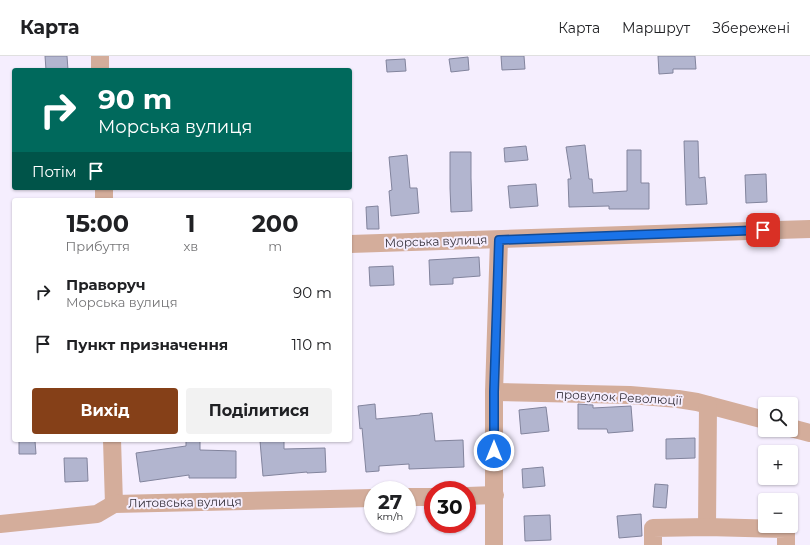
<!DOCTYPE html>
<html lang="uk">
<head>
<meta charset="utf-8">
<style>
	:root { --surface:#fff; --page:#f2f2f2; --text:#202124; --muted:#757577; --line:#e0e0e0; --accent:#854018 }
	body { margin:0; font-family:Montserrat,sans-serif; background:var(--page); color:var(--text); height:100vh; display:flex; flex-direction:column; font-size:15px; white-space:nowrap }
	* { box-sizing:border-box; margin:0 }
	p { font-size:13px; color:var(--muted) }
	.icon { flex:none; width:22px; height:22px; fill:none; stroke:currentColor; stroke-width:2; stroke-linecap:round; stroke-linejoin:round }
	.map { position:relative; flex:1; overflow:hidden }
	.panel { position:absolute; left:12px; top:142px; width:340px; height:244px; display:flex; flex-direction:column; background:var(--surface); border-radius:4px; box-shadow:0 1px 3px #0004 }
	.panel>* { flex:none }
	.banner { position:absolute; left:12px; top:12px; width:340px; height:122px; border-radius:4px; box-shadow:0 1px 3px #0004; background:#00695c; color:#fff; overflow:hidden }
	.controls { position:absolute; left:758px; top:341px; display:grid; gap:8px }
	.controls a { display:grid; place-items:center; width:40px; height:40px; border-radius:4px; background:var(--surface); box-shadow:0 1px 3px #0004; font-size:20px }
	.speed { position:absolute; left:364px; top:425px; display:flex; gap:8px; font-size:20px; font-weight:700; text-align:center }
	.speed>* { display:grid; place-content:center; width:52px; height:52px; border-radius:50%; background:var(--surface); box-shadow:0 1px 3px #0004; line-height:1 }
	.speed small { font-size:10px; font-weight:400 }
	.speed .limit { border:6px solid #d22; background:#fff; color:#111 }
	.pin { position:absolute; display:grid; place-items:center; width:34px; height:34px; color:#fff; margin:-17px; border-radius:8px; box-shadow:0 2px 6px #0006 }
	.me { position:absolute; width:44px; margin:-22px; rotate:0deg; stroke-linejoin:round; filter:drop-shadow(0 0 3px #0008) }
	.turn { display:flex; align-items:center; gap:14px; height:84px; padding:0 20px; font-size:18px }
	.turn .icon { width:52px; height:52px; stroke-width:2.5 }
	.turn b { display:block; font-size:28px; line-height:34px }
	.then { display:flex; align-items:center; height:38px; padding:0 20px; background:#0003; gap:8px; font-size:15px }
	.eta { display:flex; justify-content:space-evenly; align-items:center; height:68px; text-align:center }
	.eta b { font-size:24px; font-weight:700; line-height:28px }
	.button { display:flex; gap:8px; margin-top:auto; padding:8px 20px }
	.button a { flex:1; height:46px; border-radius:4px; background:var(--accent); color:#fff; font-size:16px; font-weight:700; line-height:46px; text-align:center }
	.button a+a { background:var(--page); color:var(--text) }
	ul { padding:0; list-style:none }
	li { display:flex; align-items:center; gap:12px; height:52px; padding:0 20px }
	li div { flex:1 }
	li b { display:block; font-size:15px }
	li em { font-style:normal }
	header { display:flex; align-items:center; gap:24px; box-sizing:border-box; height:56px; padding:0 20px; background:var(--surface); border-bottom:1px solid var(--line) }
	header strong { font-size:19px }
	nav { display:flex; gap:22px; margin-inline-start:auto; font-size:14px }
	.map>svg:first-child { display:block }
</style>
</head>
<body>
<header>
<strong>Карта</strong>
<nav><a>Карта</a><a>Маршрут</a><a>Збережені</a></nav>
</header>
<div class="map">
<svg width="810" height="489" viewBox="0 0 810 489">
	<rect width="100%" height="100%" fill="#f5eefe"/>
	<g fill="#b2b5cf" stroke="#82849d">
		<path d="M45,0H67L68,14H46Z"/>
		<path d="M501,0H524L525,13L502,14Z"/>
		<path d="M658,0H695L696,13H673V17L659,18Z"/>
		<path d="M468,1L469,14L451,16L449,3Z"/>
		<path d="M405,3L406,15L387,16L386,4Z"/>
		<path d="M684,85H698L699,122L705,121L707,148L686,149Z"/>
		<path d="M585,89L589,123H592L593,137L627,135V94H641V127H649V153H609V150L569,151L568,123H571L566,91Z"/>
		<path d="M526,90L528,104L505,106L504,92Z"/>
		<path d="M450,96H471V122L472,155L451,156L450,132Z"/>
		<path d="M407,99L410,132H417L419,157L391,160L389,135L392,134L389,101Z"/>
		<path d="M766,118L767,146L746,147L745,119Z"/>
		<path d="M536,128L538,150L510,152L508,130Z"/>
		<path d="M378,150L379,173H367L366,151Z"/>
		<path d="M479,201L480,220L453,222V228L430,229L429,204Z"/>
		<path d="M393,210L394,229L370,230L369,211Z"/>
		<path d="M375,348L376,363L420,359V358L432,357L435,385L463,384L464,411L409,413V408L379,410V415L366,416L362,372L360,373L358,350Z"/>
		<path d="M578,348L593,349V352L631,350L633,375L608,377L607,373H578Z"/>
		<path d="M546,351L549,375L521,378L519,354Z"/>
		<path d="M695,382V402L666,403V383Z"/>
		<path d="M186,384H200V394L236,395V422H189V419L140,426L136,397L186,390Z"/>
		<path d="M272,384H284V393L325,392L326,416L307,417V416L263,420L260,385Z"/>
		<path d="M19,385H35L36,398H19Z"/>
		<path d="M64,402H87L88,425L65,426Z"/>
		<path d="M543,411L545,430L523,432L522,413Z"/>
		<path d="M655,428L668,429L666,452L653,451Z"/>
		<path d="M641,458L642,480L619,482L617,460Z"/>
		<path d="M550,459L551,484L525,485L524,460Z"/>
	</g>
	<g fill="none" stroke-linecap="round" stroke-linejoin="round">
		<g stroke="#d4ad9b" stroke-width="18">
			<path d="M100,0V14"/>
			<path d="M104,132V144"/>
			<path d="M350,188L810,173"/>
			<path d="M494,336L630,339L678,343L697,346L765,364"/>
			<path d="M791,372L810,377"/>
			<path d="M112,384L114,448"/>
			<path d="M467,440L495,439"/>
			<path d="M407,441H433"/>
			<path d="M0,468L97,458L114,448L373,442"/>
			<path d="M707,471L708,349"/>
			<path d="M494,489V336L499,184"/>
			<path d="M653,489V472L707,471L786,473V489"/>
		</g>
	</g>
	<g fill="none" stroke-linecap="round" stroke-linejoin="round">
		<defs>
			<path id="route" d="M494,395V336L499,184L763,174"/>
		</defs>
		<use href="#route" stroke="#114b97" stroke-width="10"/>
		<use href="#route" stroke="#1a73e8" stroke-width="7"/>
	</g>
	<g text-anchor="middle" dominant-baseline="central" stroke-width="4" stroke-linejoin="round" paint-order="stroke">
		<g font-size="12" fill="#35303a" stroke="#f5eefe">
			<text transform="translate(436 185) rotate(-2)">Морська вулиця</text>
			<text transform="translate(619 341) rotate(3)">провулок Революції</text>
			<text transform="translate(185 446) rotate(-1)">Литовська вулиця</text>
		</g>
	</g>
</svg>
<div class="controls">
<a><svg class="icon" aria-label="search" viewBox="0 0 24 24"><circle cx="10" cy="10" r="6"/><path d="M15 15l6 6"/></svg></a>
<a>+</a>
<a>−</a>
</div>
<div class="speed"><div>27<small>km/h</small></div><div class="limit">30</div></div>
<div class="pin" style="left:763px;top:174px;background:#d93025"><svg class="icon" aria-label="arrive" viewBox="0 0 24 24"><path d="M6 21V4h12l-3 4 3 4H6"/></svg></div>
<svg class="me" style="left:494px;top:395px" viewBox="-20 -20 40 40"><circle r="17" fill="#1a73e8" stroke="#fff" stroke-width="3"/><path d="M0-11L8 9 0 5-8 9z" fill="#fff"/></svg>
<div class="banner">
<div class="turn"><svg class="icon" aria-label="right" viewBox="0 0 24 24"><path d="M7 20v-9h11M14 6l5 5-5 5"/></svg><div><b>90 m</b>Морська вулиця</div></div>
<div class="then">Потім<svg class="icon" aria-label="arrive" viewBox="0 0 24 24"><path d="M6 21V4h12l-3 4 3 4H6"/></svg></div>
</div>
<section class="panel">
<div class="eta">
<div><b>15:00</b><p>Прибуття</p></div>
<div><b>1</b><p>хв</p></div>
<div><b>200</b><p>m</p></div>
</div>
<ul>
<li><svg class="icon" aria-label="right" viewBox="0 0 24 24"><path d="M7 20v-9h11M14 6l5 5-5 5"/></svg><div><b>Праворуч</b><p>Морська вулиця</p></div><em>90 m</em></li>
<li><svg class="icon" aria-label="arrive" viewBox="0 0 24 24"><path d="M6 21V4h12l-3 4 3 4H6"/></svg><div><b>Пункт призначення</b></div><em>110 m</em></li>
</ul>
<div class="button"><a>Вихід</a><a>Поділитися</a></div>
</section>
</div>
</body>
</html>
